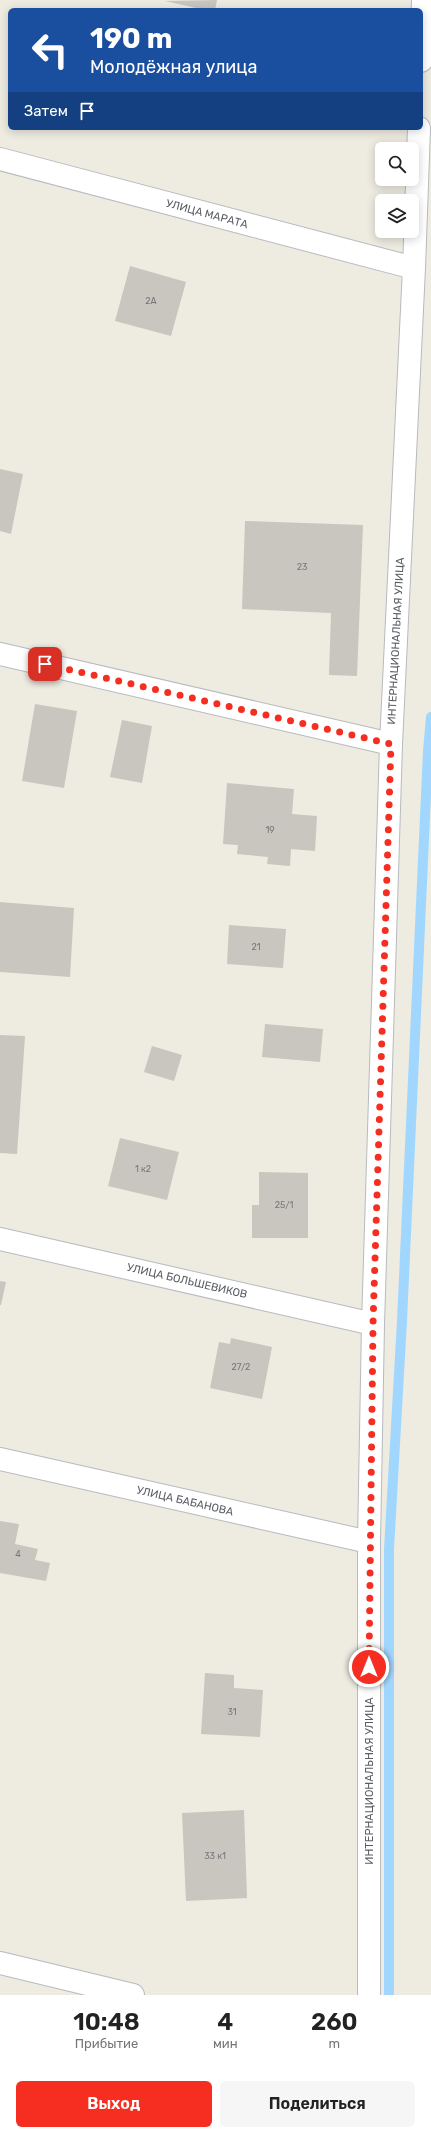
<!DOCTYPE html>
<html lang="ru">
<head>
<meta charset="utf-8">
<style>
	:root { --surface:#fff; --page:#f6f6f6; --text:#222; --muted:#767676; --accent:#f52e21 }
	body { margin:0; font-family:Rubik,sans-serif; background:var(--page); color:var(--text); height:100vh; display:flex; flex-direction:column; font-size:15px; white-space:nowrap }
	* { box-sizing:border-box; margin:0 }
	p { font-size:13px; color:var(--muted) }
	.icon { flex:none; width:22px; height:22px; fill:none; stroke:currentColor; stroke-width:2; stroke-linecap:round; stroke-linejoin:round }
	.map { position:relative; height:1995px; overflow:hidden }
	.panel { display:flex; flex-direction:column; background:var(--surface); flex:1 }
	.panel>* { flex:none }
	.top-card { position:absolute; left:8px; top:8px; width:415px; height:122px; border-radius:6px; box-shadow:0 2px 10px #0003; background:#1a4fa0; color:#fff; overflow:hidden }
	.tools { position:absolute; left:375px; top:142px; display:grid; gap:8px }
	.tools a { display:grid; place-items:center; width:44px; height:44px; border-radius:6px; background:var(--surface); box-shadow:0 2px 10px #0003; font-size:20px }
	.pin { position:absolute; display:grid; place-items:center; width:34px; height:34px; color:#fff; margin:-17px; border-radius:8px; box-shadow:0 2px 6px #0006 }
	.me { position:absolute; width:44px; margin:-22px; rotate:0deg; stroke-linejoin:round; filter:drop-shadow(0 0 3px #0008) }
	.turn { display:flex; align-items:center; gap:14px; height:84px; padding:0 16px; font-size:18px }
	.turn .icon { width:52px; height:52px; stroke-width:2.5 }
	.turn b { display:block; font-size:28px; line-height:34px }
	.then { display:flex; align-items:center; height:38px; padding:0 16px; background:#0003; gap:8px; font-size:15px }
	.eta { display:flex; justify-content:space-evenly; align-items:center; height:68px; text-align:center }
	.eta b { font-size:24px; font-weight:600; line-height:28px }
	.action { display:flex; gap:8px; margin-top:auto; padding:8px 16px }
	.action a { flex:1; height:46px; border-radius:6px; background:var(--accent); color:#fff; font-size:16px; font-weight:600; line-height:46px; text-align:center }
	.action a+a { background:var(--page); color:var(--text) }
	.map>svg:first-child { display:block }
</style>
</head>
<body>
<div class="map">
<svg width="431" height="1995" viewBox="0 0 431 1995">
	<rect width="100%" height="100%" fill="#eeebe1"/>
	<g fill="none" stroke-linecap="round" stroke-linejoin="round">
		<path stroke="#a1d7ff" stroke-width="10" d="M389,1995V1549L402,1321L428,751L431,717"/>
	</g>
	<g fill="#c9c6bf">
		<path d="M217,0L215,10H205L165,1Z"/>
		<path d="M130,266L186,282L171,336L115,321Z"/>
		<path d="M0,469L23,474L11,534L0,531Z"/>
		<path d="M245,521L363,525L357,676L329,675L331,613L242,609Z"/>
		<path d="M35,704L77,711L64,788L22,781Z"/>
		<path d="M122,720L152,726L142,783L110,777Z"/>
		<path d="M227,783L294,789L292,814L317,816L315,851L291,849L290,866L267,864L268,857L237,854L238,845L223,844Z"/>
		<path d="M0,902L74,908L70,977L0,972Z"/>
		<path d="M229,925L286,929L283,968L227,964Z"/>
		<path d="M265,1024L323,1029L320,1062L262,1057Z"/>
		<path d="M0,1035L25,1036L17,1154L0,1153Z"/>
		<path d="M152,1046L182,1055L174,1081L144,1072Z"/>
		<path d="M120,1138L179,1152L167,1200L108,1186Z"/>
		<path d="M259,1172L308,1173V1238H252V1205H259Z"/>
		<path d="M0,1281L6,1282L1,1305H0Z"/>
		<path d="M231,1338L272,1347L262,1399L210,1388L219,1342L230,1344Z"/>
		<path d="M0,1521L19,1524L15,1544L38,1549L35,1560L50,1563L46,1581L0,1573Z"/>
		<path d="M205,1673L234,1675V1688L263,1690L260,1737L201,1734Z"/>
		<path d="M244,1810L247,1898L186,1901L182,1813Z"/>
	</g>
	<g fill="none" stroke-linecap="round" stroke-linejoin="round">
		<defs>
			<g id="minor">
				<path d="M421,61L423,0"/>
				<path d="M0,159L414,268"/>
				<path d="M0,654L391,744"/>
				<path d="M0,1239L373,1324"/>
				<path d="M0,1459L369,1542"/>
				<path d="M0,1963L133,1995"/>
				<path d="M369,1995V1542L373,1324L391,744L414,268L419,128"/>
			</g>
		</defs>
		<use href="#minor" stroke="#b7babf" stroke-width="24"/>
		<use href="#minor" stroke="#fff" stroke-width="22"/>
	</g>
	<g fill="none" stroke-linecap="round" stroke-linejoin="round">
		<path stroke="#f52e21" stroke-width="7" stroke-dasharray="0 12.6" d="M45,664L391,744L373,1324L369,1667"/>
	</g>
	<g text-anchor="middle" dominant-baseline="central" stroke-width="3" stroke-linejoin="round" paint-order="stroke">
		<g font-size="9" fill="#76787b">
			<text x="151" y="301">2А</text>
			<text x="302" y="567">23</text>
			<text x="270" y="830">19</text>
			<text x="256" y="947">21</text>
			<text x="143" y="1169">1 к2</text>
			<text x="284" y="1205">25/1</text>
			<text x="241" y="1367">27/2</text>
			<text x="18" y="1554">4</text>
			<text x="232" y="1712">31</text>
			<text x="215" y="1856">33 к1</text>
		</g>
		<g font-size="11" fill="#5a5e64" stroke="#fff">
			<text transform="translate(207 214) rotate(15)">УЛИЦА МАРАТА</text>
			<text transform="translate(396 641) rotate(-87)">ИНТЕРНАЦИОНАЛЬНАЯ УЛИЦА</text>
			<text transform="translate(187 1281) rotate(13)">УЛИЦА БОЛЬШЕВИКОВ</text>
			<text transform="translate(185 1501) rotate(13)">УЛИЦА БАБАНОВА</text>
			<text transform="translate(369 1781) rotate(-90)">ИНТЕРНАЦИОНАЛЬНАЯ УЛИЦА</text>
		</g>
	</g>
</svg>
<div class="tools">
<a><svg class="icon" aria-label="search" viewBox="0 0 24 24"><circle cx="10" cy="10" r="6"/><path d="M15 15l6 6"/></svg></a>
<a><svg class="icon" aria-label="layers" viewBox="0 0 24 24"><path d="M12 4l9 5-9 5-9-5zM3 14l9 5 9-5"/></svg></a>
</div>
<div class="pin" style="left:45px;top:664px;background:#d93025"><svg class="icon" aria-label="arrive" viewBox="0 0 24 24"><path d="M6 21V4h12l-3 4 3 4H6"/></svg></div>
<svg class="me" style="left:369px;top:1667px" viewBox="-20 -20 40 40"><circle r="17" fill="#f52e21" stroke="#fff" stroke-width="3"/><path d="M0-11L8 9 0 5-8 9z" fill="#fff"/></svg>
<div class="top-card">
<div class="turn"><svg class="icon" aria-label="left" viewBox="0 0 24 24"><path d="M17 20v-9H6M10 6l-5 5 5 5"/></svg><div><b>190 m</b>Молодёжная улица</div></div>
<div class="then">Затем<svg class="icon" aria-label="arrive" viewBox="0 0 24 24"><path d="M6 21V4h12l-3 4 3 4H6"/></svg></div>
</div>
</div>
<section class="panel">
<div class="eta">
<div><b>10:48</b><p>Прибытие</p></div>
<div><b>4</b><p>мин</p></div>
<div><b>260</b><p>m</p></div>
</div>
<div class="action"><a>Выход</a><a>Поделиться</a></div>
</section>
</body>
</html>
